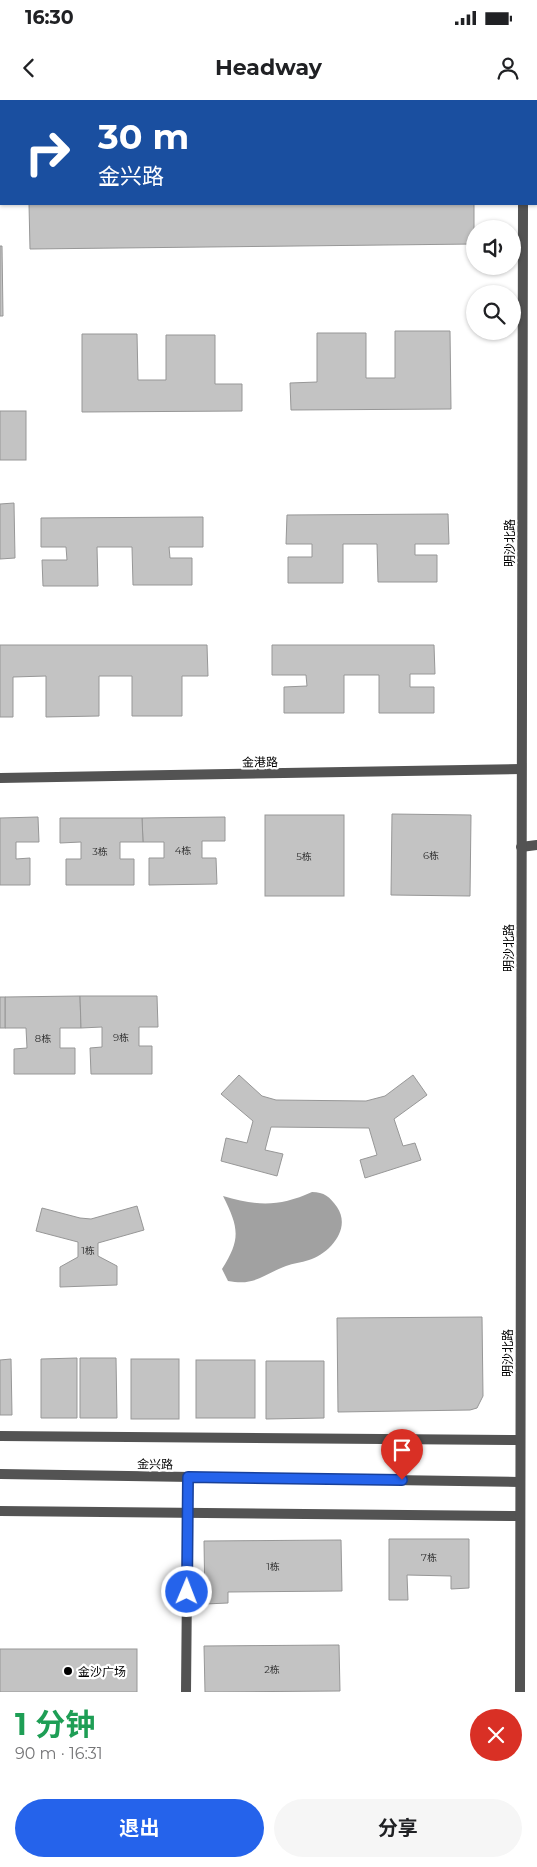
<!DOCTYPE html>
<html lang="zh">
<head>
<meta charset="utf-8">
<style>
	:root { --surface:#fff; --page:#f6f6f6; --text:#202124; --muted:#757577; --accent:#2563eb }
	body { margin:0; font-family:Montserrat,"Noto Sans SC",sans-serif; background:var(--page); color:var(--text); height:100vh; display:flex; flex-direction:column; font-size:19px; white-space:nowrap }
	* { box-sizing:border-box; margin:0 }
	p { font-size:16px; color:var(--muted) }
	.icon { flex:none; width:28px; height:28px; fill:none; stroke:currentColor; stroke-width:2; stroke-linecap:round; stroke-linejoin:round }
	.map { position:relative; height:1592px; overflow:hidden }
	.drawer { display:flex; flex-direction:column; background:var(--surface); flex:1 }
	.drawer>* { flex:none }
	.top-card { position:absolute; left:0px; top:0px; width:538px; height:105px; box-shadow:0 1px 4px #0004; background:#1a4fa0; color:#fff; overflow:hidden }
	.tools { position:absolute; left:466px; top:120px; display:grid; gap:10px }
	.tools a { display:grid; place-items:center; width:55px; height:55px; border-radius:50%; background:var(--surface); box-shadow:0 1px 4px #0004; font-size:25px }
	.pin { position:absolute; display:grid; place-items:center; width:42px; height:42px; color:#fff; margin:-51px -21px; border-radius:50% 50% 50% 0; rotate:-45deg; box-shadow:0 0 5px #0007 }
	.pin .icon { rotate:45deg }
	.me { position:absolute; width:55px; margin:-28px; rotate:1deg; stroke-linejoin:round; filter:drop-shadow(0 0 4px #0008) }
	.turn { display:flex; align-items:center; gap:18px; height:105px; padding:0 15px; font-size:22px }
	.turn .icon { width:65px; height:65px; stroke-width:2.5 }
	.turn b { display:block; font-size:35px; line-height:42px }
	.round { display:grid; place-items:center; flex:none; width:52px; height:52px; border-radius:26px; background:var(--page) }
	.headline { display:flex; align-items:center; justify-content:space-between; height:85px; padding:0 15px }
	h1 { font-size:30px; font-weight:700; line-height:38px; color:#1e9e55 }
	.primary-button { display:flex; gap:10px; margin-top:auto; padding:10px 15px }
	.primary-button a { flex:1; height:58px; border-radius:30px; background:var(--accent); color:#fff; font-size:20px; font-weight:700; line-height:58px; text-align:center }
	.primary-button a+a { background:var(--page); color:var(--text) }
	.status { display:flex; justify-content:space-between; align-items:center; height:35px; padding:0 25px; background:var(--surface); direction:ltr }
	.status svg { height:14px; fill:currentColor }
	header { display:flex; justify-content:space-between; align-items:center; height:65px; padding:0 15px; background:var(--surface); font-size:22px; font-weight:700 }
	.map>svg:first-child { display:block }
</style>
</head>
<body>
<div class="status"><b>16:30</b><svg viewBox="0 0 49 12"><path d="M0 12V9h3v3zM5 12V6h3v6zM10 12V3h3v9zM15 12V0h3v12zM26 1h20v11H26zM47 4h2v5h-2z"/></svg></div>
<header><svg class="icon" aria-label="back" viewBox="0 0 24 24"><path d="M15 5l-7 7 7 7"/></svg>Headway<svg class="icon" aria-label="person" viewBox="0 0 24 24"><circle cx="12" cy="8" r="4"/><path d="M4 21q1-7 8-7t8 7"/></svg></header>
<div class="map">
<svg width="537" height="1592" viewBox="0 0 537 1592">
	<rect width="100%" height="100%" fill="#fff"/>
	<path fill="#a1a1a1" d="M312,1092C324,1092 330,1097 337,1107C352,1129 329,1154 309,1160C301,1163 293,1163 286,1166C262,1175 256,1186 228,1181L222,1169C241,1139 239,1128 223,1096C257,1106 279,1107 312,1092Z"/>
	<g fill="#c3c3c3" stroke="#979797">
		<path d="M205,0H472V1H200Z"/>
		<path d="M29,104H474V144L30,149Z"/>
		<path d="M0,146H2L3,216H0Z"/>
		<path d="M395,231H450L451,309L291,310L290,283L317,282V233H366V278H395Z"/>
		<path d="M82,234H137L138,280H166V235H215V284H242V311L82,312Z"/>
		<rect x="0" y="311" width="26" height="49"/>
		<path d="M14,403L15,458L0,459V404Z"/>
		<path d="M448,414L449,444H415V455H437V482H378L377,444H343V483H288V457H312V444H286L287,415Z"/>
		<path d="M203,417V447H169L170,458H192V485H133L132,447H97L98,486H43L42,460H67L66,447H41V418Z"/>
		<path d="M0,545H207L208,576H182V616H132V576H99V616L46,617V576L13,577V617H0Z"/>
		<path d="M272,545H434L435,574H410V587H434V613H379V575H344V613H284V587L307,586L306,575H272Z"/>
		<path d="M392,714L471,715L470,796L391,795Z"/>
		<rect x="265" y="715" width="79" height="81"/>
		<path d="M38,717L39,742H16V759L30,758V785H0V718Z"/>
		<path d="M225,717V741H202V758H216L217,784L149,785V758H164V742H143L142,718Z"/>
		<path d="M60,718H142L143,742H120V759H134V785H66V759H81V742L60,743Z"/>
		<path d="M80,896L81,928H60V948H75V974H14V949L27,948L26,928H5V897Z"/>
		<path d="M80,896H157L158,927H139V946H152V974H91L90,948L102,947V927L81,928Z"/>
		<rect x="0" y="897" width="5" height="31"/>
		<path d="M239,975L262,996L276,1000L366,1001L385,996L413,975L427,995L394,1019L403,1046L415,1043L421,1060L365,1078L360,1060L377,1055L369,1028L271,1027L265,1050L283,1054L277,1076L221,1061L226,1038L247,1043L253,1021L221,994Z"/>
		<path d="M137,1106L144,1130L98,1143V1156L117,1166V1185L60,1187V1167L78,1157V1142L36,1131L42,1108L80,1118L91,1119Z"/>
		<path d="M482,1217L483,1296L477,1308L470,1310L338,1312L337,1218Z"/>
		<path d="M77,1258V1318H41V1259Z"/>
		<path d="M80,1258H116L117,1318H80Z"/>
		<path d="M11,1259L12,1315H0V1260Z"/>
		<rect x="131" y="1259" width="48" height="60"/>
		<rect x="196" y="1260" width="59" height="58"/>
		<path d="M266,1261H324V1318L266,1319Z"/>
		<path d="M389,1439H469V1488L451,1489V1476L407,1475L408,1500H389Z"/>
		<path d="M341,1440L342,1491L228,1492V1503L205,1504L204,1441Z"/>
		<path d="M339,1545L340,1591L205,1592L204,1546Z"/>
		<rect x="0" y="1549" width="137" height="43"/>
	</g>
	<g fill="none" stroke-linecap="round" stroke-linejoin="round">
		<g stroke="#535353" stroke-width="10">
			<path d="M0,1336L519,1340"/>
			<path d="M0,1411L519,1416"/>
		</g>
		<g stroke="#535353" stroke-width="10">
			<path d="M74,1L78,0"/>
			<path d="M0,24H1"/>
			<path d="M521,747L537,745"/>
			<path d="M186,1592L188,1377"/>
		</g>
		<g stroke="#535353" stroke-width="10">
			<path d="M525,1V0"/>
			<path d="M0,678L521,669"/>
			<path d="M0,1374L519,1382"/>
			<path d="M520,1592L523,104"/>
		</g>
	</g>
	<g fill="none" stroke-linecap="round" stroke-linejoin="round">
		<defs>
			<path id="route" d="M187,1492L188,1377L402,1380"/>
		</defs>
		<use href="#route" stroke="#184099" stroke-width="12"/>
		<use href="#route" stroke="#2563eb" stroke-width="9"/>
	</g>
	<circle fill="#000" stroke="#fff" stroke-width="2" cx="68" cy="1571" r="5"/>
	<g text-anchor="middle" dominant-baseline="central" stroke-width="4.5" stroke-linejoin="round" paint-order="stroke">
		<g font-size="10" fill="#313131">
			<text x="183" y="750">4栋</text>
			<text x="100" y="751">3栋</text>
			<text x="431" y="755">6栋</text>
			<text x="304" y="756">5栋</text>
			<text x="121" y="937">9栋</text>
			<text x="43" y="938">8栋</text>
			<text x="88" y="1150">1栋</text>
			<text x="429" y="1457">7栋</text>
			<text x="273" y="1466">1栋</text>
			<text x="272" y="1569">2栋</text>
		</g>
		<g font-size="12" fill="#000" stroke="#fff">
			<text transform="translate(509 443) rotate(-90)">明沙北路</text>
			<text transform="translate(260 662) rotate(-1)">金港路</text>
			<text transform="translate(508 848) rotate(-90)">明沙北路</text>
			<text transform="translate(507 1253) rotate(-90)">明沙北路</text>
			<text transform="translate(155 1364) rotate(1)">金兴路</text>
		</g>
		<g font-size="12" fill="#000" stroke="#fff" text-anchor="start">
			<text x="78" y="1571">金沙广场</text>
		</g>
	</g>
</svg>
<div class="tools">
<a><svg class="icon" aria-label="sound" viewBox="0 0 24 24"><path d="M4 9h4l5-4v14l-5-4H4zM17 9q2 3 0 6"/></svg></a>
<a><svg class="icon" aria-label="search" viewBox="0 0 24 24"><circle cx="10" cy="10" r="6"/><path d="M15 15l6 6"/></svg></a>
</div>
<div class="pin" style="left:402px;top:1380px;background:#d93025"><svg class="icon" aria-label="arrive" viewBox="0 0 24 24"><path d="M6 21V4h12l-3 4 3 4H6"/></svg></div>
<svg class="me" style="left:187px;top:1492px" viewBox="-20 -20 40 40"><circle r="17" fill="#2563eb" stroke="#fff" stroke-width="3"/><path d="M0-11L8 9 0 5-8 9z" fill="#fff"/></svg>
<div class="top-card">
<div class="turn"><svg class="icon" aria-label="right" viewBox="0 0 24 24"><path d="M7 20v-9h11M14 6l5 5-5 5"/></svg><div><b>30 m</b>金兴路</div></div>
</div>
</div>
<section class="drawer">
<div class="headline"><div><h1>1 分钟</h1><p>90 m · 16:31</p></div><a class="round" style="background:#d93025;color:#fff"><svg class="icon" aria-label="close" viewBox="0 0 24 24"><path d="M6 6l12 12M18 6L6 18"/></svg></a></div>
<div class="primary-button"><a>退出</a><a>分享</a></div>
</section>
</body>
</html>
